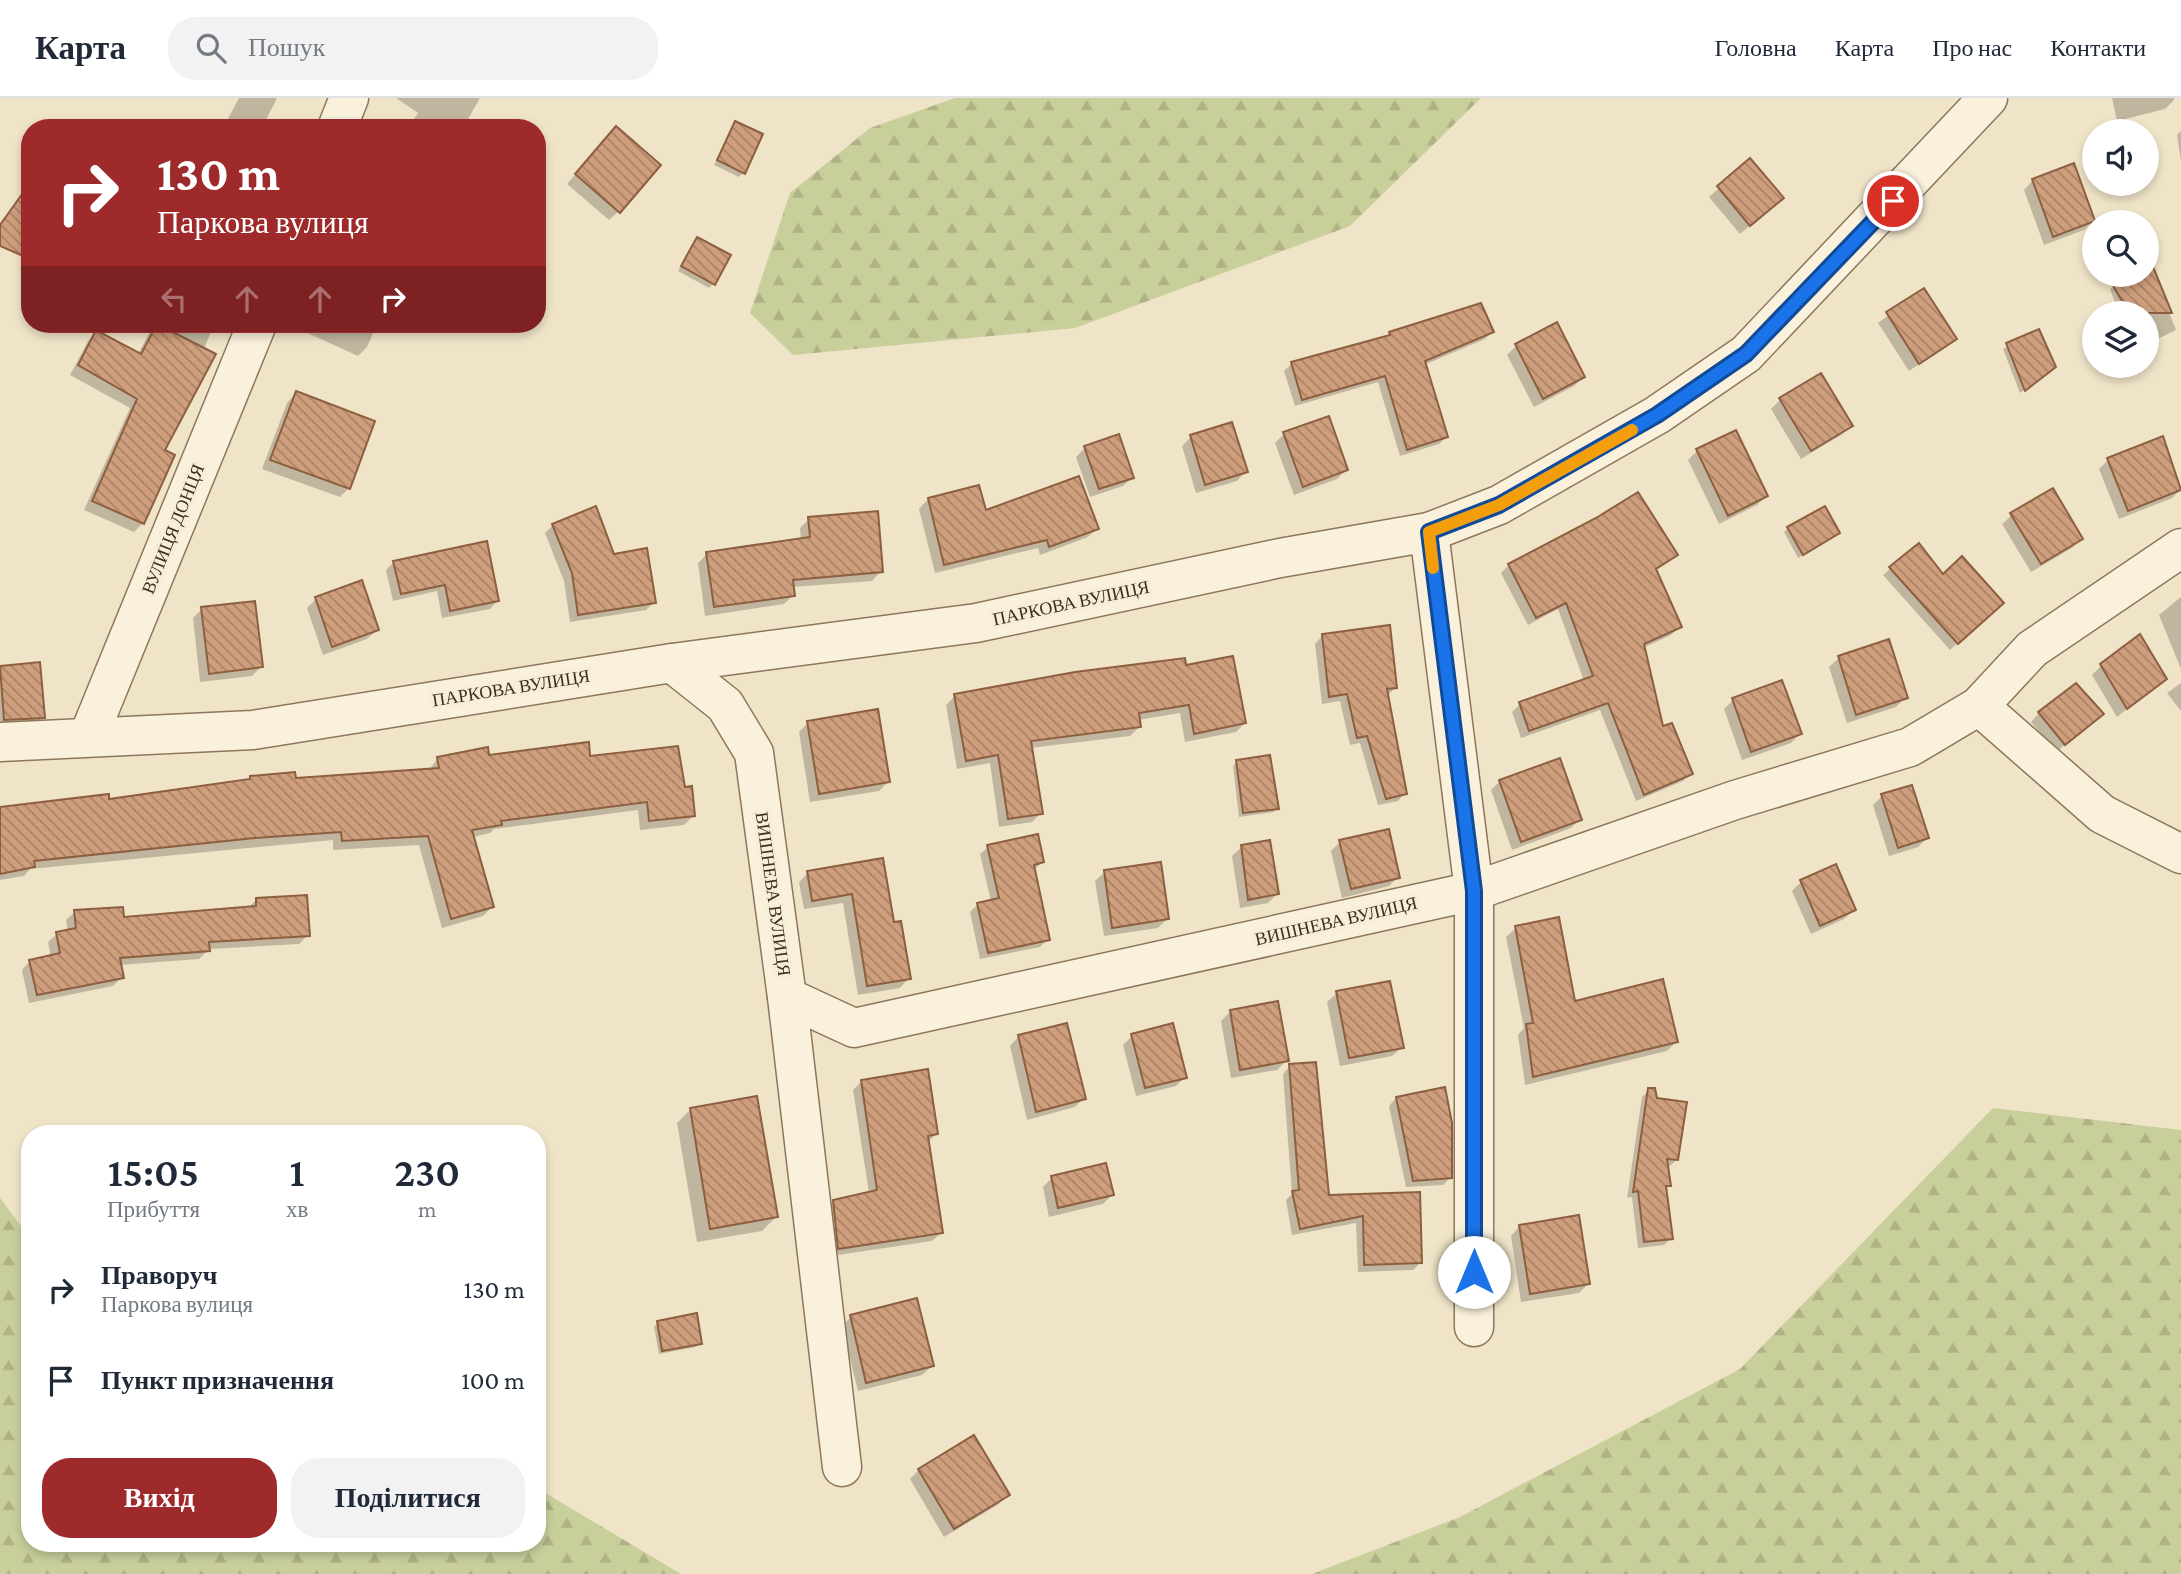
<!DOCTYPE html>
<html lang="uk">
<head>
<meta charset="utf-8">
<style>
	:root { --surface:#fff; --page:#f2f2f3; --text:#1f2937; --muted:#747a83; --line:#e0e1e3; --accent:#9e2a2b }
	body { margin:0; font-family:"Crimson Pro",serif; background:var(--page); color:var(--text); height:100vh; display:flex; flex-direction:column; font-size:26px; white-space:nowrap }
	* { box-sizing:border-box; margin:0 }
	p { font-size:23px; color:var(--muted) }
	.icon { flex:none; width:38px; height:38px; fill:none; stroke:currentColor; stroke-width:2; stroke-linecap:round; stroke-linejoin:round }
	.map { position:relative; flex:1; overflow:hidden }
	.side { position:absolute; left:21px; top:1027px; width:525px; height:427px; display:flex; flex-direction:column; background:var(--surface); border-radius:28px; box-shadow:0 4px 10px #0003 }
	.side>* { flex:none }
	.banner { position:absolute; left:21px; top:21px; width:525px; height:214px; border-radius:28px; box-shadow:0 4px 10px #0003; background:#9e2a2b; color:#fff; overflow:hidden }
	.buttons { position:absolute; left:2082px; top:21px; display:grid; gap:14px }
	.buttons a { display:grid; place-items:center; width:77px; height:77px; border-radius:50%; background:var(--surface); box-shadow:0 4px 10px #0003; font-size:35px }
	.pin { position:absolute; display:grid; place-items:center; width:60px; height:60px; color:#fff; margin:-30px; border:4px solid #fff; border-radius:50%; box-shadow:0 2px 7px #0007 }
	.me { position:absolute; width:77px; margin:-38px; rotate:0deg; stroke-linejoin:round; filter:drop-shadow(0 0 5px #0008) }
	.turn { display:flex; align-items:center; gap:24px; height:147px; padding:0 21px; font-size:32px }
	.turn .icon { width:91px; height:91px; stroke-width:2.5 }
	.turn b { display:block; font-size:49px; line-height:60px }
	.lanes { display:flex; align-items:center; height:66px; padding:0 21px; background:#0003; justify-content:center; gap:35px; direction:ltr }
	.lanes .off { opacity:.35 }
	.eta { display:flex; justify-content:space-evenly; align-items:center; height:119px; text-align:center }
	.eta b { font-size:42px; font-weight:600; line-height:49px }
	.cta { display:flex; gap:14px; margin-top:auto; padding:14px 21px }
	.cta a { flex:1; height:80px; border-radius:28px; background:var(--accent); color:#fff; font-size:28px; font-weight:600; line-height:80px; text-align:center }
	.cta a+a { background:var(--page); color:var(--text) }
	ul { padding:0; list-style:none }
	li { display:flex; align-items:center; gap:21px; height:91px; padding:0 21px }
	li div { flex:1 }
	li b { display:block; font-size:26px }
	li em { font-style:normal }
	header { display:flex; align-items:center; gap:42px; box-sizing:border-box; height:98px; padding:0 35px; background:var(--surface); border-bottom:2px solid var(--line) }
	header strong { font-size:33px }
	nav { display:flex; gap:38px; margin-inline-start:auto; font-size:24px }
	.search { width:490px; height:63px; background:var(--page); display:flex; align-items:center; gap:18px; box-sizing:border-box; padding:0 24px; border-radius:28px; color:var(--muted); font-size:26px }
	.map>svg:first-child { display:block }
</style>
</head>
<body>
<header>
<strong>Карта</strong>
<div class="search"><svg class="icon" aria-label="search" viewBox="0 0 24 24"><circle cx="10" cy="10" r="6"/><path d="M15 15l6 6"/></svg>Пошук</div>
<nav><a>Головна</a><a>Карта</a><a>Про нас</a><a>Контакти</a></nav>
</header>
<div class="map">
<svg width="2181" height="1476" viewBox="0 0 2181 1476">
	<defs>
		<pattern id="forest-firs" width="22" height="20" patternUnits="userSpaceOnUse" patternTransform="scale(1.75)"><rect width="22" height="20" fill="#c9cf9b"/><path d="M5 1l3.5 6h-7zM16 11l3.5 6h-7z" fill="#aeb285"/></pattern>
		<pattern id="building-back-hatch" width="6" height="6" patternUnits="userSpaceOnUse" patternTransform="scale(1.75)"><rect width="6" height="6" fill="#cf9f7d"/><path d="M-1 5l2 2M0 0l6 6M5-1l2 2" fill="none" stroke="#a98266"/></pattern>
	</defs>
	<rect width="100%" height="100%" fill="#f0e4c8"/>
	<g fill="url(#forest-firs)">
		<path d="M955,0H1481L1350,128L1075,230L793,257L750,215L790,95L870,30Z"/>
		<path d="M1993,1010L2181,1032V1476H1312L1460,1419L1740,1271Z"/>
		<path d="M0,1100L24,1132L30,1130V1446H537V1390L681,1476H0Z"/>
	</g>
	<g fill="#0003">
		<path d="M239,0H277L262,30H223Z"/>
		<path d="M396,0H480L463,30H408L418,15Z"/>
		<path d="M2112,0H2174V2L2165,11L2117,23Z"/>
		<path d="M736,25L743,75L739,79L714,67Z"/>
		<path d="M2181,33V63L2177,37Z"/>
		<path d="M607,39L619,113L609,122L567,86Z"/>
		<path d="M1750,63L1772,109L1740,136L1709,99Z"/>
		<path d="M2033,82L2093,123L2084,132L2044,147L2024,92Z"/>
		<path d="M697,141L713,186L709,190L678,173Z"/>
		<path d="M2150,167L2176,232L2147,246V215H2119L2110,191L2133,177H2147Z"/>
		<path d="M1923,192L1955,241L1909,273L1878,225Z"/>
		<path d="M154,226H214L163,353L143,425L134,434L84,412L130,310L70,277L88,243L96,235L138,256Z"/>
		<path d="M306,226H377L367,249L358,258L303,233Z"/>
		<path d="M1556,227L1583,279L1574,288L1534,309L1507,257L1516,248Z"/>
		<path d="M2038,233L2049,273L2020,295L2003,251Z"/>
		<path d="M1492,234L1485,241L1424,267L1446,339L1439,346L1400,358L1378,284L1295,308L1284,273L1292,265L1385,240L1390,235Z"/>
		<path d="M296,295L349,390L340,399L262,371L287,305Z"/>
		<path d="M1781,301L1851,328L1841,337L1801,361L1771,311Z"/>
		<path d="M1284,336L1346,372L1337,381L1294,397L1275,345Z"/>
		<path d="M1191,339L1246,373L1237,383L1196,395L1182,348Z"/>
		<path d="M2162,341L2181,391L2172,400L2119,421L2099,371L2108,362Z"/>
		<path d="M1085,350L1132,379L1123,388L1090,399L1076,359Z"/>
		<path d="M1697,353L1766,398L1757,407L1719,426L1688,362Z"/>
		<path d="M928,401L984,415L1097,430L1088,439L1040,457L1038,450L935,475L919,411Z"/>
		<path d="M2012,417L2081,441L2072,450L2031,474L2002,426Z"/>
		<path d="M809,421L881,473L872,483L792,489L793,497L784,506L705,518L698,465L707,456L801,442L800,430Z"/>
		<path d="M1597,422L1676,456L1655,473L1679,529L1671,537L1643,550L1662,631L1691,675L1683,683L1636,703L1600,612L1521,640L1512,614L1520,606L1584,583L1558,511L1528,527L1501,475L1509,467Z"/>
		<path d="M553,427L613,457L654,504L646,512L570,524L564,483L545,435Z"/>
		<path d="M1788,430L1838,435L1798,460L1784,434Z"/>
		<path d="M394,464L497,503L490,511L442,520L437,493L393,503L386,472Z"/>
		<path d="M1891,470L1943,478L1994,512L1950,552L1883,477Z"/>
		<path d="M2181,499V571L2159,517Z"/>
		<path d="M316,501L377,532L367,541L323,557L307,510Z"/>
		<path d="M202,511L261,569L252,578L200,584L193,520Z"/>
		<path d="M1322,538L1396,589L1388,597L1405,695L1398,703L1378,707L1360,645L1350,647L1340,603L1322,606L1315,546Z"/>
		<path d="M1839,560L1906,599L1896,609L1847,625L1829,569Z"/>
		<path d="M2101,568L2164,581L2117,619L2092,577Z"/>
		<path d="M0,569L43,619L33,628L0,630Z"/>
		<path d="M1185,569L1245,625L1236,634L1185,644L1180,615L1138,622L1139,629L1130,638L1030,650L1041,715L1032,724L999,729L990,665L957,671L946,607L955,598Z"/>
		<path d="M2181,585V613L2167,595Z"/>
		<path d="M1733,602L1800,636L1791,645L1742,662L1724,611Z"/>
		<path d="M2039,615L2093,624L2056,654L2031,624Z"/>
		<path d="M808,625L888,684L879,693L810,704L799,634Z"/>
		<path d="M438,660H589L683,691L693,718L684,727L640,732L638,712L494,731L490,735L473,739L492,809L483,818L442,830L419,747L333,752V742L30,771L24,778L0,782V710L107,697L108,703L246,684L250,680L294,682L429,672Z"/>
		<path d="M1237,664L1277,710L1273,714L1239,719L1233,668Z"/>
		<path d="M1500,683L1580,721L1571,730L1512,752L1491,692Z"/>
		<path d="M1882,698L1927,740L1918,749L1889,758L1873,707Z"/>
		<path d="M1340,744L1398,779L1389,788L1342,800L1331,753Z"/>
		<path d="M988,749L1042,764L1034,772L1048,841L1040,849L980,861L970,814L978,806L991,803L980,756Z"/>
		<path d="M1242,749L1278,795L1268,805L1240,810L1232,758Z"/>
		<path d="M882,762L893,826L909,880L900,890L858,897L843,805L804,811L799,784L808,775Z"/>
		<path d="M1105,774L1167,821L1158,830L1104,838L1095,783Z"/>
		<path d="M1801,784L1854,812L1844,821L1811,836L1792,793Z"/>
		<path d="M256,802L308,837L299,846L209,851L199,861L119,867L122,879L113,888L29,905L22,872L30,863L51,859L48,844L57,836L68,833L66,822L75,814L122,820L248,810Z"/>
		<path d="M1516,830L1574,905L1676,944L1667,953L1525,987L1518,937L1524,930L1506,839Z"/>
		<path d="M1337,895L1402,949L1392,958L1340,968L1327,904Z"/>
		<path d="M1230,914L1287,962L1277,972L1231,980L1221,923Z"/>
		<path d="M1019,938L1084,1000L1075,1009L1027,1022L1010,948Z"/>
		<path d="M1132,938L1185,979L1176,988L1136,998L1123,947Z"/>
		<path d="M1290,968L1327,1099L1419,1095L1421,1164L1413,1172L1358,1174L1356,1125L1292,1137L1286,1102L1292,1096L1283,976Z"/>
		<path d="M862,983L936,1036L928,1044L941,1135L932,1143L831,1158L825,1112L834,1103L869,1095L853,992Z"/>
		<path d="M1649,992L1677,1061L1670,1068H1666L1669,1087L1665,1091L1671,1140L1664,1147L1638,1150L1632,1099L1627,1100L1642,999Z"/>
		<path d="M1396,1000L1450,1080L1443,1087L1406,1089L1389,1008Z"/>
		<path d="M691,1011L776,1119L762,1133L697,1144L677,1025Z"/>
		<path d="M1052,1080L1112,1097L1103,1106L1049,1119L1043,1089Z"/>
		<path d="M1520,1128L1588,1186L1579,1195L1521,1204L1511,1138Z"/>
		<path d="M851,1219L932,1268L922,1277L858,1293L842,1228Z"/>
		<path d="M658,1225L700,1245L696,1249L659,1256L654,1229Z"/>
		<path d="M919,1372L1008,1396L999,1406L944,1439L910,1381Z"/>
	</g>
	<g fill="url(#building-back-hatch)" stroke="#8d5f41" stroke-width="2">
		<path d="M735,23L763,36L745,76L717,62Z"/>
		<path d="M616,28L661,67L620,115L575,76Z"/>
		<path d="M1750,60L1784,100L1750,128L1717,88Z"/>
		<path d="M2074,65L2095,123L2053,139L2032,81Z"/>
		<path d="M30,85V161L0,148V127Z"/>
		<path d="M697,139L731,157L715,187L681,168Z"/>
		<path d="M2151,164L2172,215H2129L2112,186L2129,177H2147V166Z"/>
		<path d="M1924,190L1957,241L1919,266L1886,214Z"/>
		<path d="M1481,205L1494,234L1425,263L1448,339L1407,352L1385,278L1302,302L1291,264L1390,237L1389,234Z"/>
		<path d="M1557,224L1585,279L1543,301L1515,246Z"/>
		<path d="M157,226L216,256L165,352L175,357L144,426L92,403L137,301L78,267L96,232L141,256Z"/>
		<path d="M2039,231L2056,269L2025,293L2006,245Z"/>
		<path d="M1821,275L1853,328L1811,353L1779,300Z"/>
		<path d="M296,293L375,323L350,391L270,362Z"/>
		<path d="M1329,318L1348,372L1303,389L1283,334Z"/>
		<path d="M1232,324L1248,374L1205,387L1190,337Z"/>
		<path d="M1736,332L1768,398L1728,418L1696,351Z"/>
		<path d="M1119,336L1134,380L1099,391L1084,348Z"/>
		<path d="M2163,338L2181,392L2128,413L2107,360Z"/>
		<path d="M1079,378L1099,431L1049,449L1047,442L944,467L928,400L979,387L986,412Z"/>
		<path d="M2053,390L2083,441L2041,466L2010,415Z"/>
		<path d="M1638,394L1678,457L1656,471L1682,529L1644,546L1663,628L1672,625L1693,676L1644,697L1608,605L1529,633L1519,604L1593,578L1566,505L1536,520L1508,466L1596,420Z"/>
		<path d="M596,408L614,456L647,450L656,505L578,517L572,475L552,426Z"/>
		<path d="M1825,408L1840,435L1803,457L1787,429Z"/>
		<path d="M878,413L883,474L793,482L795,498L714,509L706,454L810,439L808,419Z"/>
		<path d="M487,443L499,503L450,513L445,487L401,496L393,463Z"/>
		<path d="M1919,445L1943,476L1962,458L2004,505L1958,546L1889,469Z"/>
		<path d="M362,482L379,532L332,549L315,499Z"/>
		<path d="M255,503L263,569L209,576L201,509Z"/>
		<path d="M1390,527L1397,590L1387,591L1407,696L1386,701L1367,638L1357,640L1347,596L1329,599L1322,536Z"/>
		<path d="M2140,536L2167,581L2127,611L2100,566Z"/>
		<path d="M1889,541L1908,600L1856,617L1838,558Z"/>
		<path d="M1233,558L1246,625L1194,636L1189,607L1139,615L1141,629L1031,643L1043,716L1008,721L998,657L966,663L954,596L1075,574L1185,560L1186,567Z"/>
		<path d="M40,564L45,620L4,622L0,568Z"/>
		<path d="M1782,582L1802,636L1751,654L1732,600Z"/>
		<path d="M2076,585L2104,616L2065,647L2038,614Z"/>
		<path d="M878,611L890,684L819,696L807,623Z"/>
		<path d="M589,644L590,658L678,648L685,689L692,688L695,718L649,723L647,704L501,723L502,727L472,732L494,809L451,821L428,738L342,743L341,734L255,740L34,763L35,769L0,776V709L109,696V701L250,681V678L295,674L296,680L439,670L437,659L488,649L489,657Z"/>
		<path d="M1270,657L1279,711L1243,715L1236,662Z"/>
		<path d="M1560,660L1582,722L1521,744L1499,682Z"/>
		<path d="M1912,687L1929,740L1898,750L1881,696Z"/>
		<path d="M1389,731L1400,780L1351,791L1339,742Z"/>
		<path d="M1038,736L1044,764L1034,767L1050,842L988,855L977,805L999,800L987,747Z"/>
		<path d="M1270,742L1279,796L1248,802L1241,747Z"/>
		<path d="M883,760L894,824L901,823L911,881L867,888L852,796L812,803L807,773Z"/>
		<path d="M1161,764L1169,821L1112,830L1104,772Z"/>
		<path d="M1836,766L1856,812L1820,828L1800,782Z"/>
		<path d="M307,797L310,838L209,844L210,853L120,860L124,880L37,897L29,862L60,855L56,834L76,830L74,812L123,809L124,819L256,808V800Z"/>
		<path d="M1559,819L1575,903L1663,881L1678,944L1533,979L1526,926L1533,925L1515,828Z"/>
		<path d="M1390,883L1404,950L1349,960L1336,893Z"/>
		<path d="M1278,903L1289,963L1240,972L1230,912Z"/>
		<path d="M1067,925L1086,1001L1036,1014L1018,937Z"/>
		<path d="M1173,925L1187,980L1145,990L1131,936Z"/>
		<path d="M1316,964L1329,1097L1420,1094L1422,1165L1364,1167L1363,1118L1300,1131L1292,1093L1299,1092L1289,966Z"/>
		<path d="M928,971L938,1036L928,1038L943,1135L838,1151L833,1102L877,1092L861,982Z"/>
		<path d="M1445,989L1452,1025V1080L1413,1083L1396,999Z"/>
		<path d="M1648,990H1655L1657,1000L1687,1004L1678,1062L1667,1061L1671,1088H1666L1673,1141L1644,1144L1638,1093L1633,1094Z"/>
		<path d="M757,998L778,1119L710,1131L690,1010Z"/>
		<path d="M1106,1065L1114,1097L1058,1110L1051,1078Z"/>
		<path d="M1579,1117L1590,1186L1530,1196L1519,1127Z"/>
		<path d="M917,1200L934,1268L866,1285L850,1217Z"/>
		<path d="M697,1215L702,1246L662,1253L657,1223Z"/>
		<path d="M974,1337L1010,1397L954,1431L918,1371Z"/>
	</g>
	<g fill="none" stroke-linecap="round" stroke-linejoin="round">
		<defs>
			<g id="minor">
				<path d="M337,30L349,0"/>
				<path d="M1429,434L1474,793V1229"/>
				<path d="M672,565L725,607L754,655L787,899L854,930L1474,793L1735,702L1910,649L1979,608L2032,551L2181,450"/>
				<path d="M1979,608L2102,716L2181,756"/>
				<path d="M89,637L257,226"/>
				<path d="M0,644L253,632L672,565L976,525L1280,460L1429,434L1499,407L1657,317L1746,256L1988,0"/>
				<path d="M787,899L842,1369"/>
			</g>
		</defs>
		<use href="#minor" stroke="#8d765c" stroke-width="41"/>
		<use href="#minor" stroke="#faf1dc" stroke-width="38"/>
	</g>
	<g fill="none" stroke-linecap="round" stroke-linejoin="round">
		<defs>
			<path id="route" d="M1474,1174V793L1429,434L1499,407L1657,317L1746,256L1893,103"/>
		</defs>
		<use href="#route" stroke="#114b97" stroke-width="18"/>
		<use href="#route" stroke="#1a73e8" stroke-width="12"/>
		<path stroke="#f59e0b" stroke-width="12" d="M1433,470L1429,434L1499,407L1632,332"/>
	</g>
	<g text-anchor="middle" dominant-baseline="central" stroke-width="7" stroke-linejoin="round" paint-order="stroke">
		<g font-size="18" fill="#3d2e20" stroke="#f7eed8">
			<text transform="translate(173 431) rotate(-68)">ВУЛИЦЯ ДОНЦЯ</text>
			<text transform="translate(1071 505) rotate(-12)">ПАРКОВА ВУЛИЦЯ</text>
			<text transform="translate(511 590) rotate(-9)">ПАРКОВА ВУЛИЦЯ</text>
			<text transform="translate(773 796) rotate(82)">ВИШНЕВА ВУЛИЦЯ</text>
			<text transform="translate(1336 823) rotate(-13)">ВИШНЕВА ВУЛИЦЯ</text>
		</g>
	</g>
</svg>
<div class="buttons">
<a><svg class="icon" aria-label="sound" viewBox="0 0 24 24"><path d="M4 9h4l5-4v14l-5-4H4zM17 9q2 3 0 6"/></svg></a>
<a><svg class="icon" aria-label="search" viewBox="0 0 24 24"><circle cx="10" cy="10" r="6"/><path d="M15 15l6 6"/></svg></a>
<a><svg class="icon" aria-label="layers" viewBox="0 0 24 24"><path d="M12 4l9 5-9 5-9-5zM3 14l9 5 9-5"/></svg></a>
</div>
<div class="pin" style="left:1893px;top:103px;background:#d93025"><svg class="icon" aria-label="arrive" viewBox="0 0 24 24"><path d="M6 21V4h12l-3 4 3 4H6"/></svg></div>
<svg class="me" style="left:1474px;top:1174px" viewBox="-20 -20 40 40"><circle r="19" fill="#fff"/><path d="M0-13L10 11 0 6-10 11z" fill="#1a73e8"/></svg>
<div class="banner">
<div class="turn"><svg class="icon" aria-label="right" viewBox="0 0 24 24"><path d="M7 20v-9h11M14 6l5 5-5 5"/></svg><div><b>130 m</b>Паркова вулиця</div></div>
<div class="lanes"><svg class="icon off" aria-label="left" viewBox="0 0 24 24"><path d="M17 20v-9H6M10 6l-5 5 5 5"/></svg><svg class="icon off" aria-label="ahead" viewBox="0 0 24 24"><path d="M12 20V5M6 11l6-6 6 6"/></svg><svg class="icon off" aria-label="ahead" viewBox="0 0 24 24"><path d="M12 20V5M6 11l6-6 6 6"/></svg><svg class="icon" aria-label="right" viewBox="0 0 24 24"><path d="M7 20v-9h11M14 6l5 5-5 5"/></svg></div>
</div>
<section class="side">
<div class="eta">
<div><b>15:05</b><p>Прибуття</p></div>
<div><b>1</b><p>хв</p></div>
<div><b>230</b><p>m</p></div>
</div>
<ul>
<li><svg class="icon" aria-label="right" viewBox="0 0 24 24"><path d="M7 20v-9h11M14 6l5 5-5 5"/></svg><div><b>Праворуч</b><p>Паркова вулиця</p></div><em>130 m</em></li>
<li><svg class="icon" aria-label="arrive" viewBox="0 0 24 24"><path d="M6 21V4h12l-3 4 3 4H6"/></svg><div><b>Пункт призначення</b></div><em>100 m</em></li>
</ul>
<div class="cta"><a>Вихід</a><a>Поділитися</a></div>
</section>
</div>
</body>
</html>
